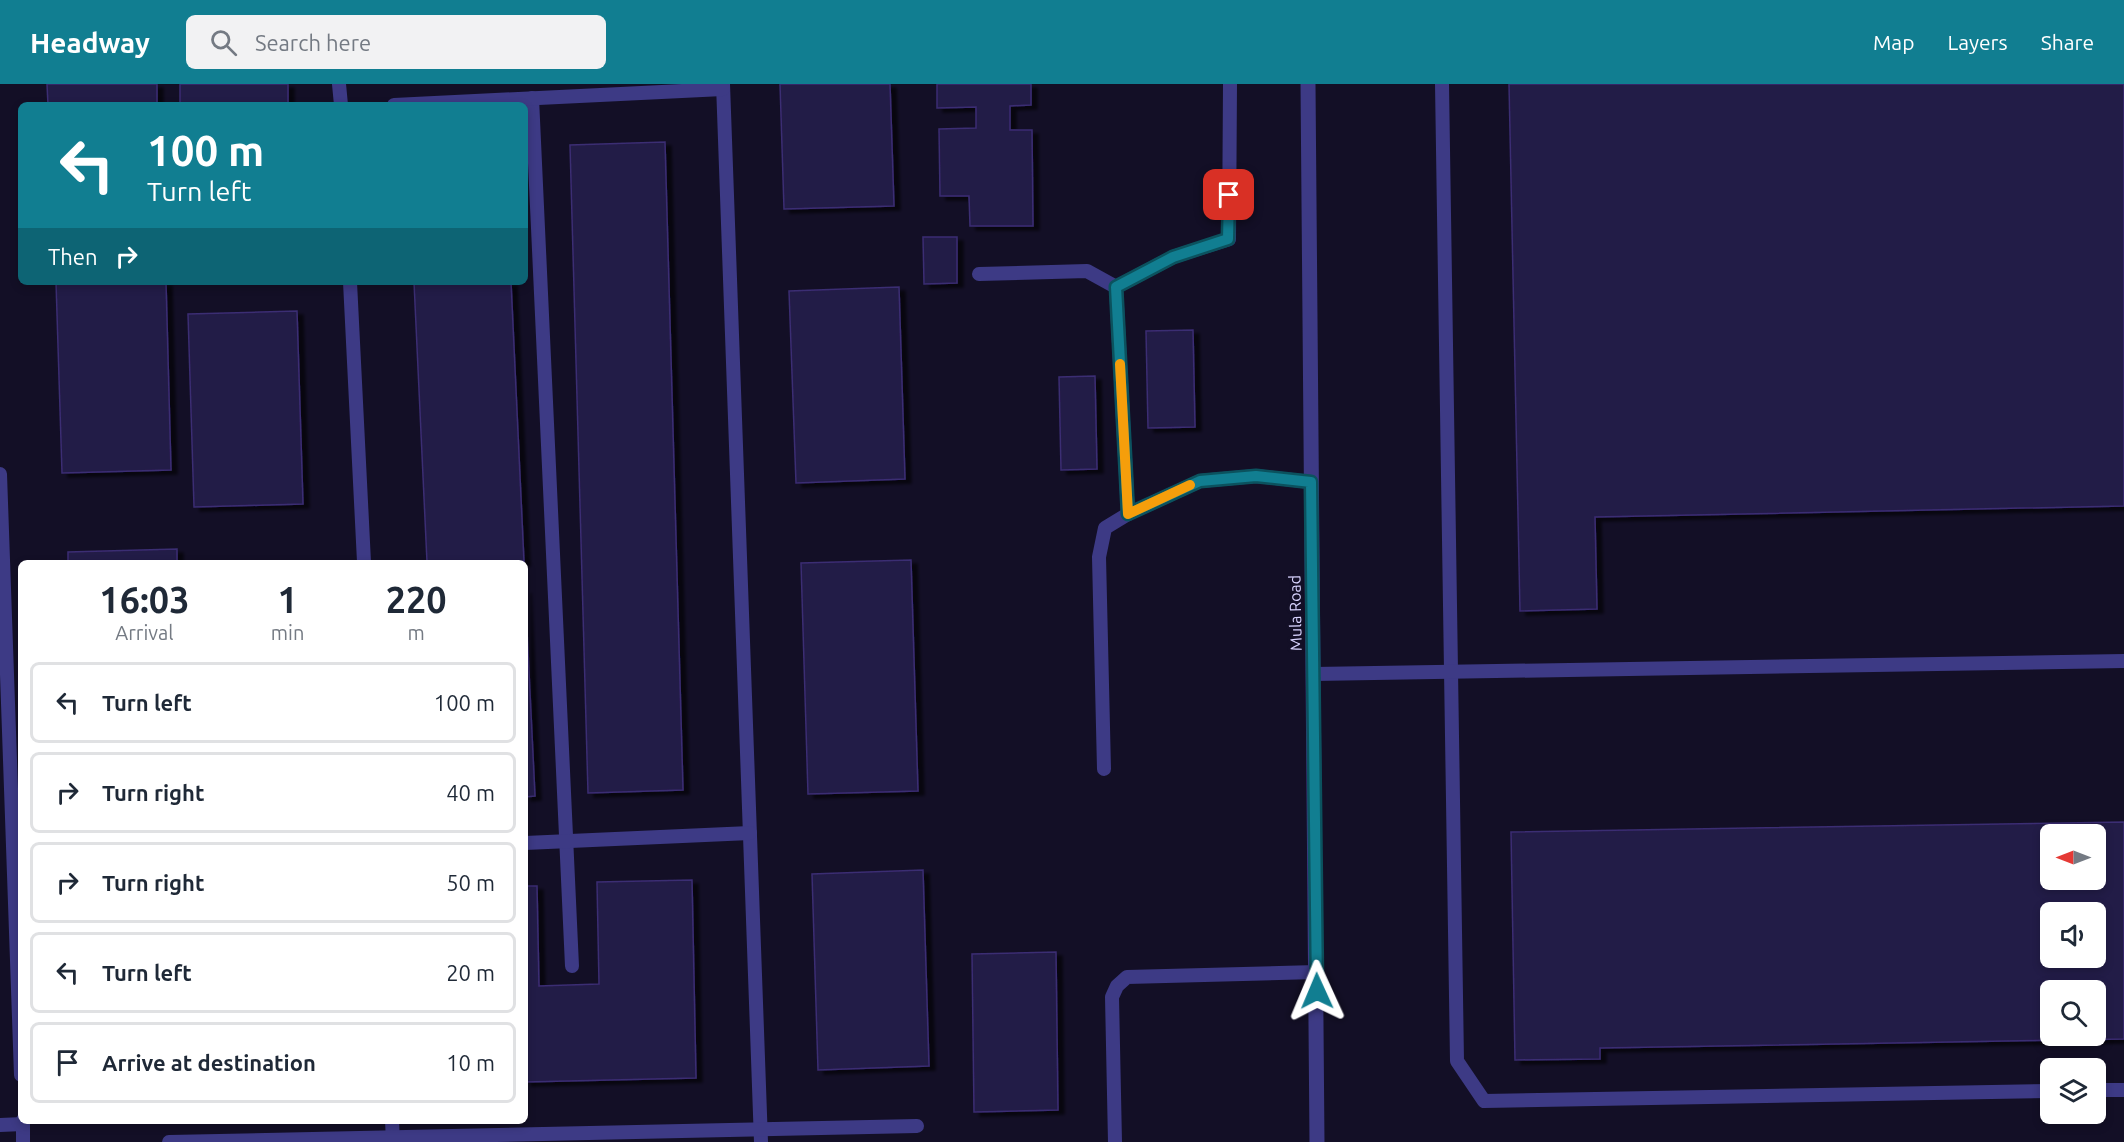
<!DOCTYPE html>
<html lang="en">
<head>
<meta charset="utf-8">
<style>
	:root { --surface:#fff; --page:#f2f2f3; --text:#1f2937; --muted:#747a83; --line:#e0e1e3; --accent:#117e91 }
	body { margin:0; font-family:Ubuntu,sans-serif; background:var(--page); color:var(--text); height:100vh; display:flex; flex-direction:column; font-size:22px; white-space:nowrap }
	* { box-sizing:border-box; margin:0 }
	p { font-size:20px; color:var(--muted) }
	.icon { flex:none; width:33px; height:33px; fill:none; stroke:currentColor; stroke-width:2; stroke-linecap:round; stroke-linejoin:round }
	.map { position:relative; flex:1; overflow:hidden }
	.drawer { position:absolute; left:18px; top:476px; width:510px; height:564px; display:flex; flex-direction:column; background:var(--surface); border-radius:9px; box-shadow:0 3px 9px #0003 }
	.drawer>* { flex:none }
	.top-card { position:absolute; left:18px; top:18px; width:510px; height:183px; border-radius:9px; box-shadow:0 3px 9px #0003; background:#117e91; color:#fff; overflow:hidden }
	.needle { width:39px; rotate:270deg }
	.controls { position:absolute; left:2040px; top:740px; display:grid; gap:12px }
	.controls a { display:grid; place-items:center; width:66px; height:66px; border-radius:9px; background:var(--surface); box-shadow:0 3px 9px #0003; font-size:30px }
	.pin { position:absolute; display:grid; place-items:center; width:51px; height:51px; color:#fff; margin:-26px; border-radius:12px; box-shadow:0 3px 9px #0006 }
	.me { position:absolute; width:66px; margin:-33px; rotate:359deg; stroke-linejoin:round; filter:drop-shadow(0 0 4px #0008) }
	.turn { display:flex; align-items:center; gap:21px; height:126px; padding:0 30px; font-size:27px }
	.turn .icon { width:78px; height:78px; stroke-width:2.5 }
	.turn b { display:block; font-size:42px; line-height:51px }
	.then { display:flex; align-items:center; height:57px; padding:0 30px; background:#0003; gap:12px; font-size:22px }
	.eta { display:flex; justify-content:space-evenly; align-items:center; height:102px; text-align:center }
	.eta b { font-size:36px; font-weight:600; line-height:42px }
	ul { padding:0; list-style:none }
	li { display:flex; align-items:center; gap:18px; height:81px; margin:0 12px 9px; padding:0 18px; border:3px solid var(--line); border-radius:9px }
	li div { flex:1 }
	li b { display:block; font-size:22px }
	li em { font-style:normal }
	header { display:flex; align-items:center; gap:36px; box-sizing:border-box; height:84px; padding:0 30px; background:var(--accent); color:#fff }
	header strong { font-size:28px }
	nav { display:flex; gap:33px; margin-inline-start:auto; font-size:21px }
	.search { width:420px; height:54px; background:var(--page); display:flex; align-items:center; gap:15px; box-sizing:border-box; padding:0 21px; border-radius:9px; color:var(--muted); font-size:22px }
	.map>svg:first-child { display:block }
</style>
</head>
<body>
<header>
<strong>Headway</strong>
<div class="search"><svg class="icon" aria-label="search" viewBox="0 0 24 24"><circle cx="10" cy="10" r="6"/><path d="M15 15l6 6"/></svg>Search here</div>
<nav><a>Map</a><a>Layers</a><a>Share</a></nav>
</header>
<div class="map">
<svg width="2124" height="1058" viewBox="0 0 2124 1058">
	<defs>
		<filter id="shadow"><feDropShadow dx="6" dy="4" stdDeviation="1.5" flood-color="#0009"/></filter>
	</defs>
	<rect width="100%" height="100%" fill="#130f26"/>
	<g fill="#241b47" stroke="#3b2d73" stroke-width="1.5" fill-rule="evenodd" filter="url(#shadow)">
		<path d="M47,0H157V21H48Z"/>
		<rect x="180" y="0" width="108" height="21"/>
		<path d="M780,0H890L894,122L784,125Z"/>
		<path d="M937,0H1031V21L1010,22V46H1032L1033,142H970L969,112H940L939,45L976,44V23L937,24Z"/>
		<path d="M1509,0H2124V422L1595,433L1597,525L1520,527Z"/>
		<path d="M665,58L683,706L588,709L570,61Z"/>
		<path d="M923,153H957V199L924,200Z"/>
		<path d="M56,198H166L171,386L62,389Z"/>
		<path d="M414,198H511L524,478H427Z"/>
		<path d="M899,203L905,395L796,399L789,207Z"/>
		<path d="M297,227L303,420L194,423L188,230Z"/>
		<path d="M1193,246L1195,343L1148,344L1146,247Z"/>
		<path d="M1095,292L1097,385L1061,386L1059,293Z"/>
		<path d="M177,465V478H68V468Z"/>
		<path d="M911,476L918,707L808,710L801,479Z"/>
		<path d="M525,505L535,712L525,713Z"/>
		<path d="M2124,738V955L1600,964V975L1515,976L1511,748ZM2050,750H2096V795H2050ZM2050,828H2096V873H2050ZM2050,906H2096V951H2050Z"/>
		<path d="M923,786L929,982L818,986L812,790Z"/>
		<path d="M692,796L696,994L525,998V802H537L539,902L599,900L597,798Z"/>
		<path d="M1056,868L1058,1026L974,1028L972,870Z"/>
	</g>
	<g fill="none" stroke-linecap="round" stroke-linejoin="round">
		<g stroke="#3d3a85" stroke-width="14">
			<path d="M339,0L341,21"/>
			<path d="M723,0L761,1058"/>
			<path d="M1442,0L1457,977L1484,1017L2050,1007"/>
			<path d="M532,14L572,882"/>
			<path d="M394,21L723,5"/>
			<path d="M979,190L1087,187L1116,203L1128,430"/>
			<path d="M350,198L364,478"/>
			<path d="M1116,203L1173,173L1229,155L1230,0"/>
			<path d="M0,390L21,991"/>
			<path d="M1314,590L2124,577"/>
			<path d="M1104,685L1099,473L1105,444L1128,430L1200,397L1256,392L1311,398"/>
			<path d="M525,759L750,749"/>
			<path d="M2096,1006H2124"/>
			<path d="M23,1036V1058"/>
			<path d="M392,1036L393,1058"/>
			<path d="M0,1041L23,1040"/>
			<path d="M169,1058L917,1042"/>
			<path d="M1115,1058L1112,913L1117,902L1127,893L1316,888"/>
		</g>
		<path stroke="#3d3a85" stroke-width="15" d="M1308,0L1317,1058"/>
	</g>
	<g fill="none" stroke-linecap="round" stroke-linejoin="round">
		<defs>
			<path id="route" d="M1229,111L1228,155L1173,173L1116,203L1128,430L1200,397L1256,392L1311,398L1317,907"/>
		</defs>
		<use href="#route" stroke="#0b525e" stroke-width="15"/>
		<use href="#route" stroke="#117e91" stroke-width="10"/>
		<path stroke="#f59e0b" stroke-width="10" d="M1120,280L1128,430L1190,401"/>
	</g>
	<g text-anchor="middle" dominant-baseline="central" stroke-width="6" stroke-linejoin="round" paint-order="stroke">
		<g font-size="16" fill="#d9d4ff" stroke="#130f26">
			<text transform="translate(1295 529) rotate(-91)">Mula Road</text>
		</g>
	</g>
</svg>
<div class="controls">
<a><svg class="needle" viewBox="-14 -14 28 28"><path d="M0-13l5 13h-10z" fill="#e53935"/><path d="M0 13l5-13h-10z" fill="#747a83"/></svg></a>
<a><svg class="icon" aria-label="sound" viewBox="0 0 24 24"><path d="M4 9h4l5-4v14l-5-4H4zM17 9q2 3 0 6"/></svg></a>
<a><svg class="icon" aria-label="search" viewBox="0 0 24 24"><circle cx="10" cy="10" r="6"/><path d="M15 15l6 6"/></svg></a>
<a><svg class="icon" aria-label="layers" viewBox="0 0 24 24"><path d="M12 4l9 5-9 5-9-5zM3 14l9 5 9-5"/></svg></a>
</div>
<div class="pin" style="left:1229px;top:111px;background:#d93025"><svg class="icon" aria-label="arrive" viewBox="0 0 24 24"><path d="M6 21V4h12l-3 4 3 4H6"/></svg></div>
<svg class="me" style="left:1317px;top:907px" viewBox="-20 -20 40 40"><path d="M0-17L14 15 0 8-14 15z" fill="#117e91" stroke="#fff" stroke-width="4"/></svg>
<div class="top-card">
<div class="turn"><svg class="icon" aria-label="left" viewBox="0 0 24 24"><path d="M17 20v-9H6M10 6l-5 5 5 5"/></svg><div><b>100 m</b>Turn left</div></div>
<div class="then">Then<svg class="icon" aria-label="right" viewBox="0 0 24 24"><path d="M7 20v-9h11M14 6l5 5-5 5"/></svg></div>
</div>
<section class="drawer">
<div class="eta">
<div><b>16:03</b><p>Arrival</p></div>
<div><b>1</b><p>min</p></div>
<div><b>220</b><p>m</p></div>
</div>
<ul>
<li><svg class="icon" aria-label="left" viewBox="0 0 24 24"><path d="M17 20v-9H6M10 6l-5 5 5 5"/></svg><div><b>Turn left</b></div><em>100 m</em></li>
<li><svg class="icon" aria-label="right" viewBox="0 0 24 24"><path d="M7 20v-9h11M14 6l5 5-5 5"/></svg><div><b>Turn right</b></div><em>40 m</em></li>
<li><svg class="icon" aria-label="right" viewBox="0 0 24 24"><path d="M7 20v-9h11M14 6l5 5-5 5"/></svg><div><b>Turn right</b></div><em>50 m</em></li>
<li><svg class="icon" aria-label="left" viewBox="0 0 24 24"><path d="M17 20v-9H6M10 6l-5 5 5 5"/></svg><div><b>Turn left</b></div><em>20 m</em></li>
<li><svg class="icon" aria-label="arrive" viewBox="0 0 24 24"><path d="M6 21V4h12l-3 4 3 4H6"/></svg><div><b>Arrive at destination</b></div><em>10 m</em></li>
</ul>
</section>
</div>
</body>
</html>
